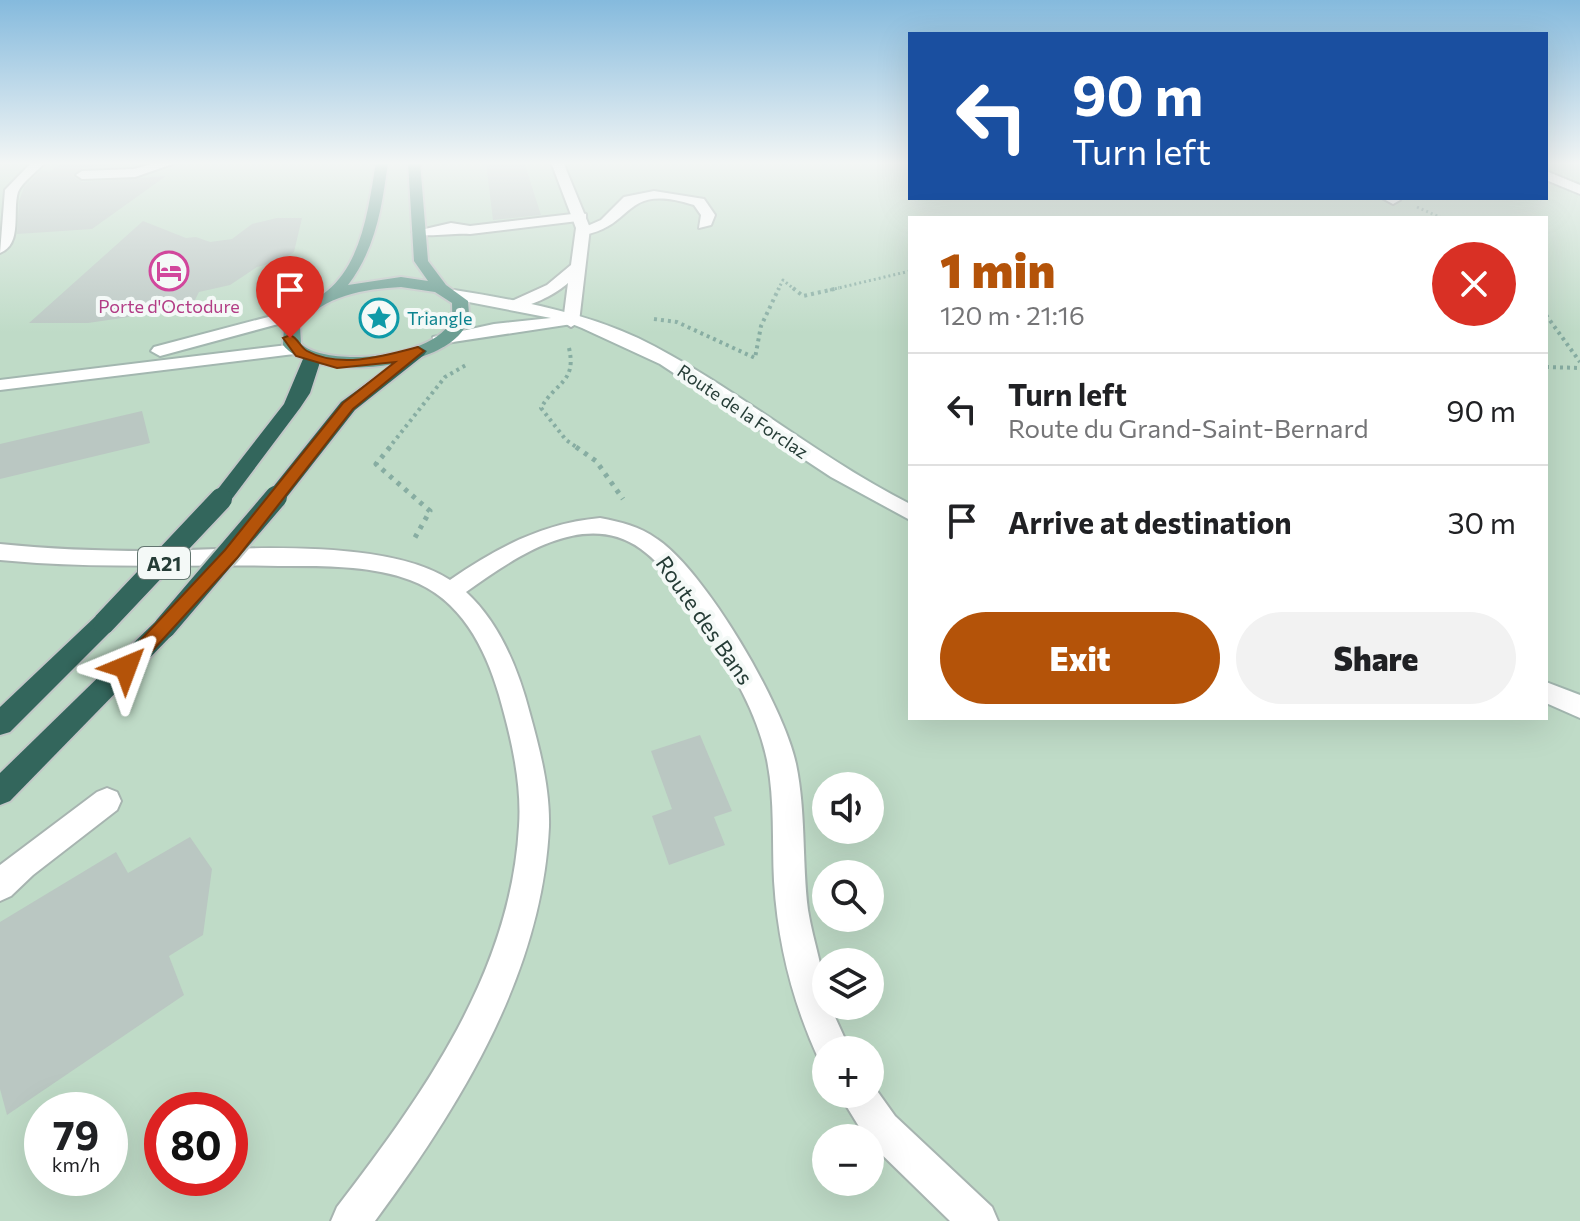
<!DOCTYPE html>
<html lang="en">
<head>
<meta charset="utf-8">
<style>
	:root { --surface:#fff; --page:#f2f2f2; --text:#202124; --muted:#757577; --line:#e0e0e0; --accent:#b45309 }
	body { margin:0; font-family:Commissioner,sans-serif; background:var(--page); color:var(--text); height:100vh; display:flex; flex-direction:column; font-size:30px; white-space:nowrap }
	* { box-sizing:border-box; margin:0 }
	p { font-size:26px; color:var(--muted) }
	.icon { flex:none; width:44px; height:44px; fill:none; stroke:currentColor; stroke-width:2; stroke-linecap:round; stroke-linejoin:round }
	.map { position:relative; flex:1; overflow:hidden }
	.sheet { position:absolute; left:908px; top:216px; width:640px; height:504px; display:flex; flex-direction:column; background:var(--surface); border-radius:0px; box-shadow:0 8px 32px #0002 }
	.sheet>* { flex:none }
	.banner { position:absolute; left:908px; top:32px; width:640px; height:168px; border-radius:0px; box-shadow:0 8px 32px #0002; background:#1a4fa0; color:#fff; overflow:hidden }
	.tools { position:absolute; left:812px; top:772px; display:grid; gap:16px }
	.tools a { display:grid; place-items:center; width:72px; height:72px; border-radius:50%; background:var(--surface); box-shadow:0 8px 32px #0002; font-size:40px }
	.speed { position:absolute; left:24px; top:1092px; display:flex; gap:16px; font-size:40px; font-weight:700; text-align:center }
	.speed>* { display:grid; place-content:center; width:104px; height:104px; border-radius:50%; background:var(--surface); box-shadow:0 8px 32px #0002; line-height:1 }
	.speed small { font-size:20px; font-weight:400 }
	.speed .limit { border:12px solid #d22; background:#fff; color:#111 }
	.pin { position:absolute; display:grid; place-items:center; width:68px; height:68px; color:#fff; margin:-82px -34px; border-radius:50% 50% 50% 0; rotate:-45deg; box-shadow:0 0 8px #0007 }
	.pin .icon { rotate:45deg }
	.me { position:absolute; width:88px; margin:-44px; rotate:44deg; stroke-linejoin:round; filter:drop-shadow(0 0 6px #0008) }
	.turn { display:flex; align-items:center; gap:28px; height:168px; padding:0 32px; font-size:36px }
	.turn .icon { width:104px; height:104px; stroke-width:2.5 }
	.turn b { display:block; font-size:56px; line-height:68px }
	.round { display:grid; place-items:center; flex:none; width:84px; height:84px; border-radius:42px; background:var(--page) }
	.overview { display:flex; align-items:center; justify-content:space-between; height:136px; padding:0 32px }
	h1 { font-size:48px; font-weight:800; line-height:60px; color:var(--accent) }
	.button { display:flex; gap:16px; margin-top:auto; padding:16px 32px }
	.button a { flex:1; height:92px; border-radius:48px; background:var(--accent); color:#fff; font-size:32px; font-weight:800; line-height:92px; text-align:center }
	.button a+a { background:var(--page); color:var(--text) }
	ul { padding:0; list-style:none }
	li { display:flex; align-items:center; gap:24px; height:112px; padding:0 32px; border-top:2px solid var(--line) }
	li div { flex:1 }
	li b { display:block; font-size:30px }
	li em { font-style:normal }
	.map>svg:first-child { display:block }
</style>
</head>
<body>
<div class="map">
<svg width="1580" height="1221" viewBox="0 0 1580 1221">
	<rect width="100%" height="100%" fill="#e4ece9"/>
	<path fill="#bfdbc7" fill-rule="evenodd" d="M0,162H910V198H1546V162H1580V1221H0ZM910,218H1546V718H910ZM826,786H870V830H826ZM826,874H870V918H826ZM826,962H870V1006H826ZM826,1050H870V1094H826ZM42,1110H110V1178H42ZM162,1110H230V1178H162ZM826,1138H870V1182H826Z"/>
	<g fill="#bac7c2">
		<path d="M64,162H145L82,168L73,176L82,182L166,176L92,229L17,234L19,201L24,187L41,170L49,172Z"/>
		<path d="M486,162H524L541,215L493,220Z"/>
		<path d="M277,218H302L294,252L280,261L257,267L230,285L199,292L195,300L176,310L88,323H29L143,221L186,238L196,237L210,242L232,239L252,224Z"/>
		<path d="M142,411L150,443L0,479V444Z"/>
		<path d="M700,735L732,811L714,817L725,845L669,865L652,816L672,809L651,751Z"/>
		<path d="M190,837L212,869L203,935L169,956L184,995L7,1115L0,1089V922L116,852L128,873Z"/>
	</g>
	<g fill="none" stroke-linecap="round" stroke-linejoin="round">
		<defs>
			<g id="lane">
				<path d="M157,162H178L135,177L82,179L76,175L82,171L134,169Z"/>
				<path d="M654,191L704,199L715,215L711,225L699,228L701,215L694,205C622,182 636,226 583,235L576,231L601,220L624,197Z"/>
				<path d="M1382,198H1398L1400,200L1393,204Z"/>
				<path d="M581,213L586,214V220L470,234C455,232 421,239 412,232L451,223L470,226Z"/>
				<path d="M107,788L117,792L121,801L117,810L33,875L11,896L0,901V865L97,792Z"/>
			</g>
			<g id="street">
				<path d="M32,162H45C38,171 22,182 18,192C12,211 23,244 0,253L5,190Z"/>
				<path d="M551,162H563L590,228L579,322L571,327L563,322L568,283C556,294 519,315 505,304L547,285L571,265L576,228Z"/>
				<path d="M1546,171L1580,185V194L1546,180Z"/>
				<path d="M600,518C621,522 639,526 657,539C706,572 784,706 796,764C806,812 802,862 808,910C813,942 826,975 826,1006H830L850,1050H826V1065L820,1062C793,1004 778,946 774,881C772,841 775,800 767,760C757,712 732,671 705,630C686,603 669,569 641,549C584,508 514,558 466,592C500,623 519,671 530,714C540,750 550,789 549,827C542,974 460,1106 375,1221H331L337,1207C423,1095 511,972 519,826C522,783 511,737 499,695C485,647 460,598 410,580C370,565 321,566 279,566C198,564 118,568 37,563L0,560V544C49,549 98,551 147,551C228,550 383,536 450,580C496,548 543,523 600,518Z"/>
				<path d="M870,1081L895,1116L992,1207L998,1221H950L870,1143V1138H866L839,1094H870Z"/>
			</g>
			<g id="secondary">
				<path d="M454,290C516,300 580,311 638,338C734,385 815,456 910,504V520L831,477L660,364L582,328L572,324L433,345V337L439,336L494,324L551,318L448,298V292Z"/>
				<path d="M302,308L308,310V316L160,356L151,351L154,347Z"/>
				<path d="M296,344L302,345V353L0,390V380Z"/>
				<path d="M1546,682L1580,695V718L1546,703Z"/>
			</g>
			<path id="primary" d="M376,162H388C382,207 376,248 348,285L401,277L428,281L414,261L408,162H420L428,261L446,285L468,301C468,306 470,315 468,320C453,370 313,384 283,345L284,326C296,308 311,303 327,291C363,262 369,204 376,162ZM401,287L435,292L452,303C452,309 453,316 451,321C434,358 328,368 301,344L300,326C324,295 364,289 401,287Z"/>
			<g id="highway">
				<path d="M418,346L427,351L424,355L355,410L283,502H269L265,497L341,402Z"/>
				<path d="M312,354L321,359L310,393L300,408L228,504H214L210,499L214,494L284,404L303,359Z"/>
				<path d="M104,614L113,617L116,623L113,629L10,732L0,735V707L95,617Z"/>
				<path d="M165,618L174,621L177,627L174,633L10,801L0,805V773L156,621Z"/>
			</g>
		</defs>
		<use href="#lane" stroke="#a7b4b0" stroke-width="4"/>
		<use href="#street" stroke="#a7b4b0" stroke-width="4"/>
		<use href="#secondary" stroke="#a3b7b0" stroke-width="4"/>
		<use href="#primary" stroke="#c2c8c7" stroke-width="4"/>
		<use href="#highway" stroke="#c2c8c7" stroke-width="4"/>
		<g stroke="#87ada2" stroke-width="3" stroke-dasharray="2 3" stroke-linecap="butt">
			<path d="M1417,207L1442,218"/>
			<path d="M778,290L783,280L795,290"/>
			<path d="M830,290L910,271"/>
		</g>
		<g stroke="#87ada2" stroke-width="4" stroke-dasharray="3 4" stroke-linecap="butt">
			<path d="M793,288L803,296L839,288"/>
			<path d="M1546,315L1580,362"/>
			<path d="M654,319L677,322L755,358L761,326L779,288"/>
			<path d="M569,348C577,383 555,382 541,408L566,440L579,449"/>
			<path d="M1546,367L1580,368"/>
			<path d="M388,449L445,377L466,365"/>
		</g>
		<g stroke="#87ada2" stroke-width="5" stroke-dasharray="4 6" stroke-linecap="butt">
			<path d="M390,447L376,464L430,511L413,541"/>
			<path d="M576,447L596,461L623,499"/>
		</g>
		<use href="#lane" fill="#fff" fill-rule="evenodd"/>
		<use href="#street" fill="#fff" fill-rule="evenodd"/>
		<use href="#secondary" fill="#fff" fill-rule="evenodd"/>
		<use href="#primary" fill="#6c9e92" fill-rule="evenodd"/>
		<use href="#highway" fill="#33665c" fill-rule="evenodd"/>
		<defs>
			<g id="highway-bridge">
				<path d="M104,623L221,499"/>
				<path d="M165,627L276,497"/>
			</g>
		</defs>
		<use href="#highway-bridge" stroke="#c2c8c7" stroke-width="26" stroke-linecap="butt"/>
		<use href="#highway-bridge" stroke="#33665c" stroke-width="22"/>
	</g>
	<linearGradient id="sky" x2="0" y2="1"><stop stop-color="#85badd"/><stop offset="0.49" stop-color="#f3f6f5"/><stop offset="1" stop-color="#f3f6f5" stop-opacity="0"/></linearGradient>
	<rect width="1580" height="333" fill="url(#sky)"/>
	<path fill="#b45309" stroke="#753606" stroke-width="2" d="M290,335C298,338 300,347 307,351C340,369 384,356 418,347L424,351L353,409L237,558L133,672H120L117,667L120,662L225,550L343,403L395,362L337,368L296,356L283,338Z"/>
	<defs>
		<symbol id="hotel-ring" viewBox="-11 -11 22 22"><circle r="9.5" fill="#f4f9f7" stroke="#d1479c" stroke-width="1.5"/><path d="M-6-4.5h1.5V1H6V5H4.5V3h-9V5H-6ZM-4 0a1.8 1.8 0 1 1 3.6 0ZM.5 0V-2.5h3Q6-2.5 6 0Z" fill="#d1479c"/></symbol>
		<symbol id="sight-ring" viewBox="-11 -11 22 22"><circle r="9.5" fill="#f4f9f7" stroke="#0f9aa8" stroke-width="1.5"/><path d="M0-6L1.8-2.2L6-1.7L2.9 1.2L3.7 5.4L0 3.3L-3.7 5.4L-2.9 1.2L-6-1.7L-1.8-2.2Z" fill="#0f9aa8"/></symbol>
	</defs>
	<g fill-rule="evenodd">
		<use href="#hotel-ring" x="147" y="249" width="44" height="44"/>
		<use href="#sight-ring" x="357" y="296" width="44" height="44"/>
	</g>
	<g text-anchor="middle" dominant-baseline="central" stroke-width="8" stroke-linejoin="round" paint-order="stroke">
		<g font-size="18" fill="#b23c85" stroke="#f4f9f7">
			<text x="169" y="306">Porte d'Octodure</text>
		</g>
		<g font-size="18" fill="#0d838f" stroke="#f4f9f7" text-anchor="start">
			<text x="407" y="318">Triangle</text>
		</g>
		<g font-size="18" fill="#253c36" stroke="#f4f9f7">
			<text transform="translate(743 411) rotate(34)">Route de la Forclaz</text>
		</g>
		<rect fill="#f4f9f7" stroke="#637570" stroke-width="2" x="138" y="547" width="52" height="32" rx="6"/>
		<g font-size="20" font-weight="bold" fill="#253c36">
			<text x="164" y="563">A21</text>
		</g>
		<g font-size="22" fill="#253c36" stroke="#f4f9f7">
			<text transform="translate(705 620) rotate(55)">Route des Bans</text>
		</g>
	</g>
</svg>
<div class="tools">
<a><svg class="icon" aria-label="sound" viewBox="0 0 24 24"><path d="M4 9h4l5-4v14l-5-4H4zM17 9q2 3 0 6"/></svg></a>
<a><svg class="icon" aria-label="search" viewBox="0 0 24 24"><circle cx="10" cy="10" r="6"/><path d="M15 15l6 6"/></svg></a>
<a><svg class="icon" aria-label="layers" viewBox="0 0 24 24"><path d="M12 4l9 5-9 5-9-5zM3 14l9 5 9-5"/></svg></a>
<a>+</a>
<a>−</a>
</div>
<div class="speed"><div>79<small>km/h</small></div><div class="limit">80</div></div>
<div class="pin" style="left:290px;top:338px;background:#d93025"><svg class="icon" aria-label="arrive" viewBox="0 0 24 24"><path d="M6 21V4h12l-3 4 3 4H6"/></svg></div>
<svg class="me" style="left:126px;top:667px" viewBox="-20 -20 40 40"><path d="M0-17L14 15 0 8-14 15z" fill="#b45309" stroke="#fff" stroke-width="4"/></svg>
<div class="banner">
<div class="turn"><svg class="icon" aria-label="left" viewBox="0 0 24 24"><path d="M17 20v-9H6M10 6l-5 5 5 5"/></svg><div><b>90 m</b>Turn left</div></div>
</div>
<section class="sheet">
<div class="overview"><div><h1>1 min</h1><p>120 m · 21:16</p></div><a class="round" style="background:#d93025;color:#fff"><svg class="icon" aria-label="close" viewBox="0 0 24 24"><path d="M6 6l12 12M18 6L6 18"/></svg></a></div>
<ul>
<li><svg class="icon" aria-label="left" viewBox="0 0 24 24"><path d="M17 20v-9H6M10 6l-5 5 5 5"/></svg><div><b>Turn left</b><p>Route du Grand-Saint-Bernard</p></div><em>90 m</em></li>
<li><svg class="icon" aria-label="arrive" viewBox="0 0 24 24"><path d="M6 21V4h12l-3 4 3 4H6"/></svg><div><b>Arrive at destination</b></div><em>30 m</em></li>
</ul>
<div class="button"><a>Exit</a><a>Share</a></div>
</section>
</div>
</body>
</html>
